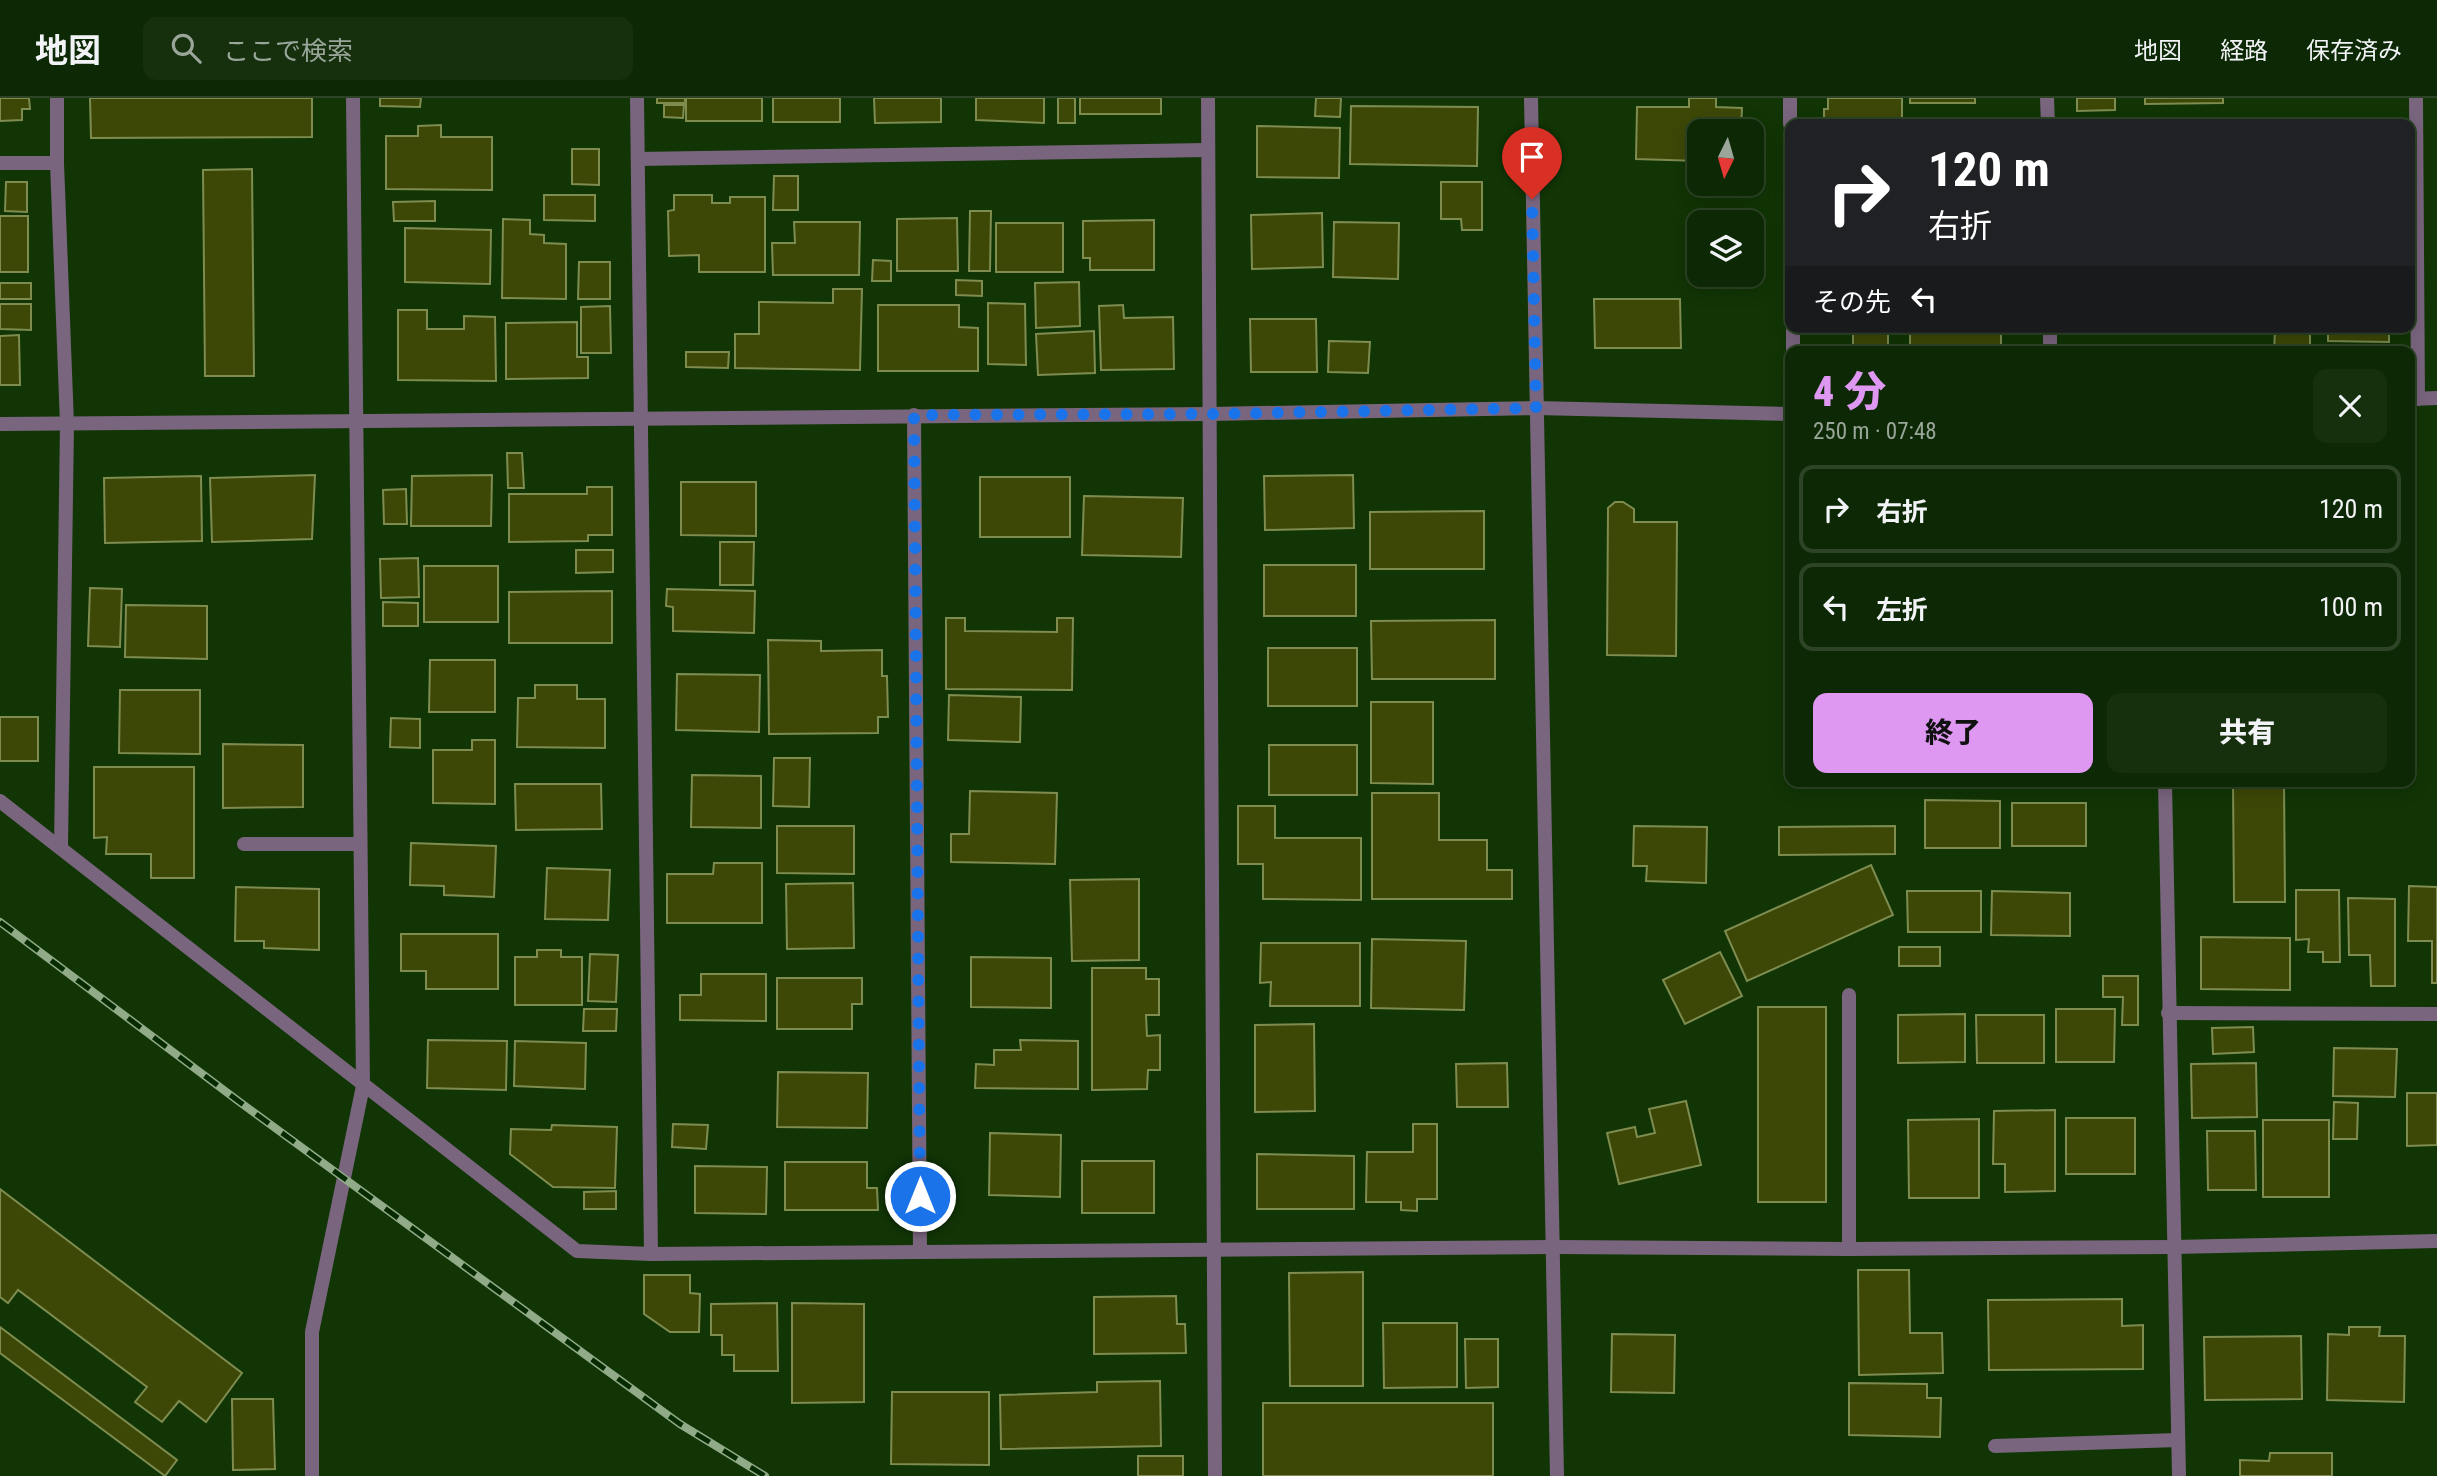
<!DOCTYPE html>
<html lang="ja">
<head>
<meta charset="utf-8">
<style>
	:root { --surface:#0d2804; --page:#16300e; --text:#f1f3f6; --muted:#9aa69a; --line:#2d4426; --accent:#df98f1 }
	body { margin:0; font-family:"Roboto Condensed","Noto Sans JP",sans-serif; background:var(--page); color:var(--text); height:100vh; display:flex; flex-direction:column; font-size:26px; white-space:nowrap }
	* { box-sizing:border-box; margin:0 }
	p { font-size:23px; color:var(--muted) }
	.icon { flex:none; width:38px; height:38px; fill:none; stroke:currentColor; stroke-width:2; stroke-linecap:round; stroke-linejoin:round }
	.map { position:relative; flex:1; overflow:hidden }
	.details { position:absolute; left:1785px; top:248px; width:630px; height:441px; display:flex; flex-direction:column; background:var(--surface); border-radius:14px; box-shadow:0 4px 18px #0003,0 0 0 2px var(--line) }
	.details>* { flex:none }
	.banner { position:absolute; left:1785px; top:21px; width:630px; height:214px; border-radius:14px; box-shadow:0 4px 18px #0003,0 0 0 2px var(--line); background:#202124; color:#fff; overflow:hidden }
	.needle { width:46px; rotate:185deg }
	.fabs { position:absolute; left:1687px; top:21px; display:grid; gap:14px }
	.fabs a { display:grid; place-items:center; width:77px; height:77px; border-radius:14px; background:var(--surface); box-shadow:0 4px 18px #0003,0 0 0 2px var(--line); font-size:35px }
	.pin { position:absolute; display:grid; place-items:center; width:60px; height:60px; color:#fff; margin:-72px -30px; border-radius:50% 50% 50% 0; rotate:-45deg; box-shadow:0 0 7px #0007 }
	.pin .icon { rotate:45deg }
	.me { position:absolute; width:77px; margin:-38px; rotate:0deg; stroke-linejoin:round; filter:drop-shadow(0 0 5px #0008) }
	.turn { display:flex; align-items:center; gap:24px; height:147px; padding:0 28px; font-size:32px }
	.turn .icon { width:91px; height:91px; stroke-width:2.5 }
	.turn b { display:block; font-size:49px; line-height:60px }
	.then { display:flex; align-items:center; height:66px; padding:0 28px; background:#0003; gap:14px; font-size:26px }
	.round { display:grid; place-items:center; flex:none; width:74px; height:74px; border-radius:14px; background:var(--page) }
	.summary { display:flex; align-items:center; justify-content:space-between; height:119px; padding:0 28px }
	h1 { font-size:42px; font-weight:800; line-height:52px; color:var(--accent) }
	.primary-button { display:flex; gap:14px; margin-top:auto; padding:14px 28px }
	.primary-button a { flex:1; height:80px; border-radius:14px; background:var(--accent); color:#111; font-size:28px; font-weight:800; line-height:80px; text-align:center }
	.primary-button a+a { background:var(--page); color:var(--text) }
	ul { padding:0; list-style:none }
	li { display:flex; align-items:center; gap:21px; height:88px; margin:0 14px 10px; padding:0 14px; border:4px solid var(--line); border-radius:14px }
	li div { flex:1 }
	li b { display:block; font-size:26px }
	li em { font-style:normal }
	header { display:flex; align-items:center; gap:42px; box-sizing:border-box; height:98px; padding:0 35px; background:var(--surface); border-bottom:2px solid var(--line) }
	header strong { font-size:33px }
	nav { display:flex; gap:38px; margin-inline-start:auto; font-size:24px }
	.search { width:490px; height:63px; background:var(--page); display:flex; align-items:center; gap:18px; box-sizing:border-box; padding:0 24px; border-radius:14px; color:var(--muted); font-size:26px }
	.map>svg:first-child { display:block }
</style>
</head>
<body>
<header>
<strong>地図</strong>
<div class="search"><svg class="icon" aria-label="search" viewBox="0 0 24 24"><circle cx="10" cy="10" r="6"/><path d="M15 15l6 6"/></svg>ここで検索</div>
<nav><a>地図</a><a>経路</a><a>保存済み</a></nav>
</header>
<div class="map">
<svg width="2437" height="1378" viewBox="0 0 2437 1378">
	<rect width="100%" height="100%" fill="#113505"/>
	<g fill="#3d4807" stroke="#7e8c50" stroke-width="2">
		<path d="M0,0H29L30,11H22V22L0,23Z"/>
		<path d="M90,0H312V39L91,40Z"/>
		<path d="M380,0H421L420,9L380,8Z"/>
		<rect x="657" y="0" width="28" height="5"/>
		<rect x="686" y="0" width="76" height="23"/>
		<rect x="773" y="0" width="67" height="24"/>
		<path d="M874,0H941V24L875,25Z"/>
		<path d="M976,0H1044V25L976,22Z"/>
		<rect x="1058" y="0" width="17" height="25"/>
		<rect x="1080" y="0" width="81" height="16"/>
		<path d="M1316,0H1341L1340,19L1315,18Z"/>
		<path d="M1689,0H1716V9L1742,10L1741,33H1699V63L1636,61L1637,9H1689Z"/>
		<path d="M1828,0H1902V26H1824V11H1828Z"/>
		<rect x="1910" y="0" width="65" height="5"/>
		<path d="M2077,0H2115V12L2077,13Z"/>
		<path d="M2145,0H2223V5L2145,6Z"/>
		<path d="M664,7H684L683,20L664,19Z"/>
		<path d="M1351,8L1478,9L1477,68L1350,66Z"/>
		<path d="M441,27V39H492V92L386,91V38H418V28Z"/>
		<path d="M1257,28L1340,30L1339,80L1257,79Z"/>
		<path d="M572,51H599V87L572,86Z"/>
		<path d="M252,71L254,278H205L203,72Z"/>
		<path d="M774,78H798V112H773Z"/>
		<path d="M6,84H27V114L5,113Z"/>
		<path d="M1441,84H1482V132H1462L1461,121H1441Z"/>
		<path d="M544,97H595V123L544,122Z"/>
		<path d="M674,97H712V105H730V99H765V174H699V157L669,158L668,113L674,112Z"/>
		<path d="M435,103V123H394L393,104Z"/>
		<path d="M970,113H991L990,173H969Z"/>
		<path d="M1322,115L1323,169L1252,171L1251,117Z"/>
		<rect x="0" y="118" width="28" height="56"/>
		<path d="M957,120L958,173H897V121Z"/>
		<path d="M503,121L530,122V136L544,137V145L566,146V201L502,200Z"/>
		<path d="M1154,122V172H1090V160H1083V123Z"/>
		<path d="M794,124H860L859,177H773L772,145H795Z"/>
		<path d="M1334,124L1399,125L1398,181L1333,179Z"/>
		<rect x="996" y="125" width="67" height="49"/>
		<path d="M405,130L491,132L490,186L405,184Z"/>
		<path d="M873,162L891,163V183H872Z"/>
		<path d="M579,164H610V201H578Z"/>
		<path d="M956,182L982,183V198L956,197Z"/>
		<path d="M1079,184L1080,228L1036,230L1035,185Z"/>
		<rect x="0" y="185" width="31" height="16"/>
		<path d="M833,191H862L860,272L735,270V236H759V204L833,205Z"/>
		<path d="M1594,201H1680L1681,250H1595Z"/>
		<path d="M988,205L1025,206L1026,267L988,266Z"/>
		<path d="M0,206H31V232L0,231Z"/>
		<path d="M878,207H959V229L978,230V273H878Z"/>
		<path d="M1123,207L1124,220L1173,219L1174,271L1101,272L1099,208Z"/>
		<path d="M610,208L611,255H581V209Z"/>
		<path d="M398,212H427V231H464V218L495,219L496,283L398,282Z"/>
		<path d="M1250,221H1316L1317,274H1251Z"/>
		<path d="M577,224V259H588V280L506,281V225Z"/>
		<rect x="1853" y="229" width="35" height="25"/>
		<rect x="1910" y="229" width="91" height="25"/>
		<path d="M2328,229H2389V244L2328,243Z"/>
		<path d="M2275,232H2310V254H2274Z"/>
		<path d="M1094,233L1095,275L1038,277L1036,236Z"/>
		<path d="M19,237L20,287H0V238Z"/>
		<path d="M1329,243L1370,244L1368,275L1328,274Z"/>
		<path d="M686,254H729L728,270L686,269Z"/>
		<path d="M507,355H522L524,390H508Z"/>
		<path d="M315,377L312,441L212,444L210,380Z"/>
		<path d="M492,377L491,428H411L412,378Z"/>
		<path d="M1353,377L1354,430L1265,432L1264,378Z"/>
		<path d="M201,378L202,443L105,445L104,380Z"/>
		<rect x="980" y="379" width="90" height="60"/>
		<path d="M681,384H756V438L681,437Z"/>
		<path d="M587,389H612V437H588V443L509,444V396H587Z"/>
		<path d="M406,391L407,426H384L383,392Z"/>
		<path d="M1084,398L1183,400L1181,459L1082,457Z"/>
		<path d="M1615,404H1623L1634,411V424H1677L1676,558L1607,557L1608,410Z"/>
		<path d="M1484,413V471H1370V414Z"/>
		<path d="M720,444H754L753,487H720Z"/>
		<path d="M576,452H613V474L576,475Z"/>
		<path d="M418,460L419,499L381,500L380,461Z"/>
		<rect x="1264" y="467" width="92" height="51"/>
		<rect x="424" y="468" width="74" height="56"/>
		<path d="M90,490L122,491L120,549L88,548Z"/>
		<path d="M667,491L755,493L754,535L673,533V509L666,508Z"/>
		<path d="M612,493V545H509V494Z"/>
		<path d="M383,504L418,505V528H383Z"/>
		<path d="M126,507L207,508V561L125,559Z"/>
		<path d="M946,520H965V533L1057,534V520H1073L1072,592L946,591Z"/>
		<path d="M1495,522V581H1372L1371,523Z"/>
		<path d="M768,542L821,543V553L882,552V578H887L888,619H878V635L769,636Z"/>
		<rect x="1268" y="550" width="89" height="58"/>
		<path d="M430,562H495V614H429Z"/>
		<path d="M677,576L760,577L759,634L676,632Z"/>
		<path d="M535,587H577V601H605V650L517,649L518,600H535Z"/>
		<path d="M120,592H200V656L119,655Z"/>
		<path d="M949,597L1021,599L1020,644L948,642Z"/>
		<path d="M1371,604H1433V686L1371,685Z"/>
		<rect x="0" y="619" width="38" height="44"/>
		<path d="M391,620L420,621V650L390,649Z"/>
		<path d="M472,642H495V706L433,705V652H472Z"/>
		<path d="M223,646L303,647V709L223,710Z"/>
		<rect x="1269" y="647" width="88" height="50"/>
		<path d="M774,660H810L809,709L773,708Z"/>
		<path d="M94,669H194V780H151V756H106L107,739L94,740Z"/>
		<path d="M692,677L761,678V730L691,729Z"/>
		<path d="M2233,684H2284L2285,804H2234Z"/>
		<path d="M515,686H601L602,731L516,732Z"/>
		<path d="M970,693L1057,695L1055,766L951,764V736H969Z"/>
		<path d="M1372,695H1439V742H1487V772H1512V801H1372Z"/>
		<path d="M1925,702L2000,703V750H1925Z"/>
		<rect x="2012" y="705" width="74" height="43"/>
		<path d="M1238,708H1275V740H1361V802L1263,801V766H1238Z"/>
		<path d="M777,728H854V776L777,775Z"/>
		<path d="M1634,728L1707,729L1706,785L1646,783L1647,768H1633Z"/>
		<path d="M1895,728V756L1779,757V729Z"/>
		<path d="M411,745L496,748L494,799L444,797V788L410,787Z"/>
		<path d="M714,765H762V825H667V776H713Z"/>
		<path d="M1871,767L1893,817L1747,883L1725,833Z"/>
		<path d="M547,770L610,772L608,822L545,821Z"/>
		<path d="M1139,781V862L1072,863L1070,782Z"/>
		<path d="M853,785L854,850L787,851L786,786Z"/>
		<path d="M2409,788L2437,789V885H2432V843H2408Z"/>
		<path d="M236,789L319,791V852L264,850V843H235Z"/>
		<path d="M2296,792H2339L2340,864H2323V854H2308L2309,841L2296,842Z"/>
		<path d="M1907,793H1981V834H1908Z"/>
		<path d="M1992,793L2070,795V838L1991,837Z"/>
		<path d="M2348,800L2395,801V888H2371L2370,857H2349Z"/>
		<path d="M401,836H498V891H426V873H401Z"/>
		<path d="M2201,839L2290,840V892L2201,891Z"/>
		<path d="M1372,841L1466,843L1464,912L1371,910Z"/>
		<path d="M1261,845H1360V908H1270L1271,884L1260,885Z"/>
		<rect x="1899" y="849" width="41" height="19"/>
		<path d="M537,852H561V859H582V907H515V859H537Z"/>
		<path d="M1720,854L1742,898L1685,926L1663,882Z"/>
		<path d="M590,856L618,857L616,904L588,903Z"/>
		<path d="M971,859L1051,860V910L971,909Z"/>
		<path d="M1092,870H1146V881H1159V917H1146L1147,938L1160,937V972H1148L1147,991L1092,992Z"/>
		<path d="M701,876H766V923L680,922V897H701Z"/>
		<path d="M2103,878H2138V927H2122L2123,899H2103Z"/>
		<path d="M777,880H862V906H852V931H777Z"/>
		<rect x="1758" y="909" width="68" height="195"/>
		<path d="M584,911H617L616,933H583Z"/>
		<path d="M2056,911H2115L2114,964H2056Z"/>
		<path d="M1965,916V964L1898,965V917Z"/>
		<path d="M1976,917H2044V965H1977Z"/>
		<path d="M1314,926L1315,1013L1255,1014V927Z"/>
		<path d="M2253,929L2254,954L2213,956L2212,930Z"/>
		<path d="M428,942L507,943L506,992L427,990Z"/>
		<path d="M1020,942L1078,943V991L975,990L976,966L994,967V952H1021Z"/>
		<path d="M515,943L586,945L585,991L514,988Z"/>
		<path d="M2334,950L2397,951L2395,999L2333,998Z"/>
		<path d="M1507,965L1508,1009H1457L1456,966Z"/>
		<path d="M2256,965L2257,1019L2192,1020L2191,966Z"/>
		<path d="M778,974L868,975L867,1030L777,1029Z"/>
		<path d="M2407,995H2437V1047L2407,1048Z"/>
		<path d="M1686,1003L1701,1067L1619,1086L1607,1035L1635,1029L1637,1039L1655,1035L1649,1011Z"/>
		<path d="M2334,1004L2358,1005L2357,1041H2333Z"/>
		<path d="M2055,1012V1093L2005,1094V1066H1993L1994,1013Z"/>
		<rect x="2066" y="1020" width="69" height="56"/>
		<path d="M1979,1021V1100H1909L1908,1022Z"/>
		<rect x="2263" y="1022" width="66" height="77"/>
		<path d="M673,1026L708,1027L706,1051L672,1049Z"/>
		<path d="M1413,1026H1437V1101H1417V1113L1401,1112V1104H1366L1367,1054H1413Z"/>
		<path d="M552,1027L617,1029L615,1090L553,1089L510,1056L511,1031L551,1032Z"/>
		<path d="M2207,1033H2255L2256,1092H2208Z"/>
		<path d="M990,1035L1061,1037L1060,1099L989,1097Z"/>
		<path d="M1257,1056L1354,1058V1111H1257Z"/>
		<rect x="1082" y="1063" width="72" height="52"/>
		<path d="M785,1064H867V1090H877L878,1112H785Z"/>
		<path d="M695,1068L767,1069L766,1116L695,1115Z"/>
		<path d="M0,1091L242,1275L206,1324L179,1303L162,1324L135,1304L147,1289L18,1192L8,1205L0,1199Z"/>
		<path d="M616,1093V1111H584V1094Z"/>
		<path d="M1858,1172H1909L1910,1235H1942L1943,1275L1859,1277Z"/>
		<path d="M1363,1174V1288H1290L1289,1175Z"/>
		<path d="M644,1177H690V1195L700,1196L699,1234H670L644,1216Z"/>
		<path d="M1176,1198L1177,1226H1185L1186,1255L1094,1256V1199Z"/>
		<path d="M2122,1201V1228L2143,1227V1271L1989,1272L1988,1202Z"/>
		<path d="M777,1205L778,1273H734V1257H722V1237H711V1206Z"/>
		<path d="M792,1205L864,1206V1304L792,1305Z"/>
		<path d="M1383,1225H1457V1289L1384,1290Z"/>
		<path d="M0,1229L177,1362L165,1378L0,1255Z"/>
		<path d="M2349,1229H2380L2379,1238H2405L2404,1304L2327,1302L2328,1236L2349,1237Z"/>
		<path d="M1612,1236L1675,1237L1674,1295L1611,1294Z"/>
		<path d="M2301,1238L2302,1301L2205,1302L2204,1239Z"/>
		<path d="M1465,1241H1498V1289L1466,1290Z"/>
		<path d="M1160,1283L1161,1348L1001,1351L1000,1297L1097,1294V1284Z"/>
		<path d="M1849,1285L1927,1286V1300H1941L1940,1339L1849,1337Z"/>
		<path d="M892,1294H989V1367L891,1366Z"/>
		<path d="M232,1301H273L275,1371L233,1372Z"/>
		<rect x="1263" y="1305" width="230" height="73"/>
		<path d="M2270,1355H2332V1378H2240V1362L2269,1363Z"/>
		<rect x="1138" y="1358" width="45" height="20"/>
	</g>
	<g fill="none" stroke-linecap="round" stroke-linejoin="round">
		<g stroke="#7a657f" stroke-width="14">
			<path d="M244,746H360"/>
			<path d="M1849,897V1151"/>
			<path d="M1995,1348L2178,1342"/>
		</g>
		<g stroke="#7a657f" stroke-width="14">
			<path d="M57,0V65L67,326L61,749"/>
			<path d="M637,0L651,1156"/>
			<path d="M1208,0L1215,1378"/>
			<path d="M1790,0V26"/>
			<path d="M2047,0L2048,26"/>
			<path d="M2416,0L2418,301"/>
			<path d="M638,61L1208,52"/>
			<path d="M0,65H57"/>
			<path d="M1793,229V254"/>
			<path d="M2050,229V254"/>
			<path d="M914,317L920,1154"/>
			<path d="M2165,684L2179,1378"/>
			<path d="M0,703L577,1153L651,1156L1554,1149L1849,1151L2174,1149L2437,1143"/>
			<path d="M2168,915L2437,916"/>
			<path d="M312,1378V1234L363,988L353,0"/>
		</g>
		<g stroke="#7a657f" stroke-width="14">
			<path d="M1531,0L1557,1378"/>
			<path d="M2410,301L2437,300"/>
			<path d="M0,326L1210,316L1536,310L1790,316"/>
		</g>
		<defs>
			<path id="rail" d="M0,824L241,1005L680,1326L765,1378"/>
		</defs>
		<use href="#rail" stroke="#91ab89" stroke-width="8"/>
		<use href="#rail" stroke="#062b00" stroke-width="5" stroke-dasharray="16" stroke-linecap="butt"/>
	</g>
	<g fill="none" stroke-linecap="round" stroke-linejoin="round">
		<path stroke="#1a73e8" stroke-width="12" stroke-dasharray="0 21.6" d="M920,1098L914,317L1210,316L1536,310L1532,101"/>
	</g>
</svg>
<div class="fabs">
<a><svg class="needle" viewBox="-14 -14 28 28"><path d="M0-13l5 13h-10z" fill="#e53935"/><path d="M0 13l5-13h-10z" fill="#9aa69a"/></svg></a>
<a><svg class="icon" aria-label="layers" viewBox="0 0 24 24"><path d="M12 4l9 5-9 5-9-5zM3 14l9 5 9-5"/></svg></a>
</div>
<div class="pin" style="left:1532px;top:101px;background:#d93025"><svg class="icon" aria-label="arrive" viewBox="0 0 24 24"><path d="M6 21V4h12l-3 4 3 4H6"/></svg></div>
<svg class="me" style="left:920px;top:1098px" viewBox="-20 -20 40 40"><circle r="17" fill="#1a73e8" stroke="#fff" stroke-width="3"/><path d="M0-11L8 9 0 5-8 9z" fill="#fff"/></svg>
<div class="banner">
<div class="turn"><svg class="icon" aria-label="right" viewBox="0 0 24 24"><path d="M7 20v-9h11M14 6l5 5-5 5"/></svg><div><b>120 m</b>右折</div></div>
<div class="then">その先<svg class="icon" aria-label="left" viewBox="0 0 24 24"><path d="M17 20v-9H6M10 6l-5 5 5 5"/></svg></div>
</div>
<section class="details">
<div class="summary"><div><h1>4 分</h1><p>250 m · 07:48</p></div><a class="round"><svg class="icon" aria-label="close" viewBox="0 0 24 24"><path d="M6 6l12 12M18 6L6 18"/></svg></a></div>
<ul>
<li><svg class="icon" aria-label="right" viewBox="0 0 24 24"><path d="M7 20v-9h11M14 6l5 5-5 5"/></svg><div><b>右折</b></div><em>120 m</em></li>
<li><svg class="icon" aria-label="left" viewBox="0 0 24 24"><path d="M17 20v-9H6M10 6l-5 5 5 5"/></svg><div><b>左折</b></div><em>100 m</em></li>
</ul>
<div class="primary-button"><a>終了</a><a>共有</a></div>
</section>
</div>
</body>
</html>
